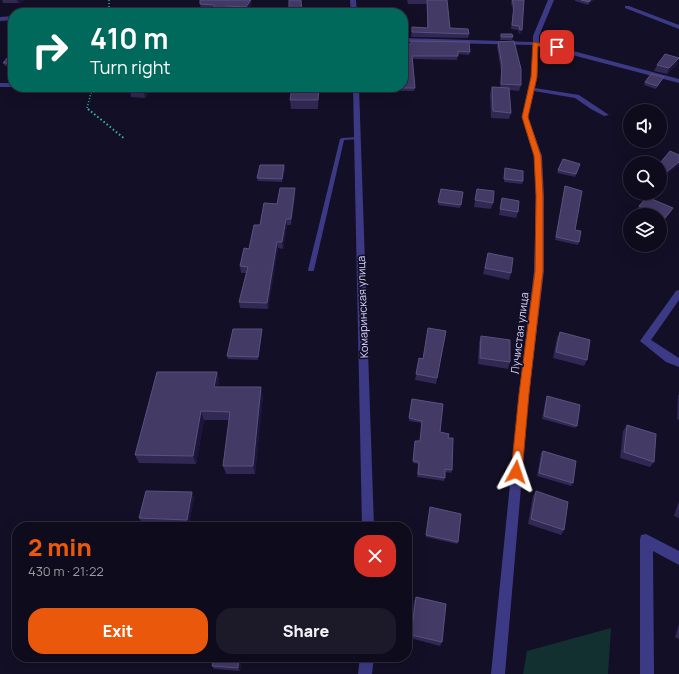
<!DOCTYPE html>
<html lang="en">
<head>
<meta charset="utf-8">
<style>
	:root { --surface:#0e0b1c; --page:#1c1929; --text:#f1f3f6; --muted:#9b9ba3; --line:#2e2b3b; --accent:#ea580c }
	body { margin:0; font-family:Manrope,sans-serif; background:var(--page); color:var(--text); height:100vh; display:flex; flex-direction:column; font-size:15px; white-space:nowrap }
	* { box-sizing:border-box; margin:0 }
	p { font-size:13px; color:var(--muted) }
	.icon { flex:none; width:22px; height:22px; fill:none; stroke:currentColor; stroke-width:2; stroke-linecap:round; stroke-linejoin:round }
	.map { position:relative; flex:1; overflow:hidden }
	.side { position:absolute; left:12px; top:522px; width:400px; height:140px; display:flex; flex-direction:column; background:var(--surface); border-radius:16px; box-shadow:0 4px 16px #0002,0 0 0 1px var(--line) }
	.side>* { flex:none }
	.top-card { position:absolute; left:8px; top:8px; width:400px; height:84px; border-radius:16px; box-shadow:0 4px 16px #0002,0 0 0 1px var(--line); background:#00695c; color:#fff; overflow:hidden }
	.buttons { position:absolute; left:623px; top:104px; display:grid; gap:8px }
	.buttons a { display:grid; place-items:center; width:44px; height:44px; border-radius:50%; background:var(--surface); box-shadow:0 4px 16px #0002,0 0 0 1px var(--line); font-size:20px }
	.pin { position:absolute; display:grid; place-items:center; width:34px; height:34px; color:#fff; margin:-17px; border-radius:8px; box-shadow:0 2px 6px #0006 }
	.me { position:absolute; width:44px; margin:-22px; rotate:5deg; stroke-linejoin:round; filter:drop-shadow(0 0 3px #0008) }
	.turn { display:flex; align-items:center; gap:14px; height:84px; padding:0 16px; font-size:18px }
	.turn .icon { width:52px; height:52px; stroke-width:2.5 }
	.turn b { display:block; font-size:28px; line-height:34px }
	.round { display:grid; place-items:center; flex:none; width:42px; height:42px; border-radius:16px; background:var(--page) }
	.headline { display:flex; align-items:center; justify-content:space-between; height:68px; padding:0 16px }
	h1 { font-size:24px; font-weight:800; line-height:30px; color:var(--accent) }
	.button { display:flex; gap:8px; margin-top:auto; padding:8px 16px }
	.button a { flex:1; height:46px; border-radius:16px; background:var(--accent); color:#fff; font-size:16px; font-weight:800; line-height:46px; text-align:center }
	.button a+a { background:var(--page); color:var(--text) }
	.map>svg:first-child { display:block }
</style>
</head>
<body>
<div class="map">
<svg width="679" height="674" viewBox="0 0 679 674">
	<rect width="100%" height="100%" fill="#130f26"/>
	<path fill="#12302f" d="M611,628L608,674H523L527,651Z"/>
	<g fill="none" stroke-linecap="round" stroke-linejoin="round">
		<g stroke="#2fb8b0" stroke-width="1.5" stroke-dasharray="1 2" stroke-linecap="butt">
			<path d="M109,0V13"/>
			<path d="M89,110L87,108L91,93L95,87"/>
		</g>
		<path stroke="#2fb8b0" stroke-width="2" stroke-dasharray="1.5 2.5" stroke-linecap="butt" d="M88,109L125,139"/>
		<path fill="#3d3a85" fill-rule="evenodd" d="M358,137H360V139L344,140L314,270L313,271H309L308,270L340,139L342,138Z"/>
		<g fill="#3d3a85" fill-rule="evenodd">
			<path d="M548,0H554L539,36V42L679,79V83L538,46L537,77L535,88L579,95L609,115L604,116L591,109L575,98L534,91L528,117L542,156L544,196V271L529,394L505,674H491L519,394L534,271L536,196L534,156L522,117L531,77L533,45L403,42V38L533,42V36Z"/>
			<path d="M625,6H629L679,25V29L625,8Z"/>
			<path d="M13,16V20L0,21V17Z"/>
			<rect x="0" y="83" width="13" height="4"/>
			<path d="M679,290V300L651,340L679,358V367L666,362L640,341L676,291Z"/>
			<path d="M646,534L679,551V565L653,551L654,674H640V540L641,535Z"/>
		</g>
		<g fill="#3d3a85" fill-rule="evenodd">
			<path d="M350,0H356L357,13H351Z"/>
			<path d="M353,87H359L374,527H362Z"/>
			<path d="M360,657H374L372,674H358Z"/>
		</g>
	</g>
	<g fill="#312854">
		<path d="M2,0H25L19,3H3Z"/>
		<path d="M407,0H447L450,28L469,34L468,38L411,37L412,27L427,28V4H408Z"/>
		<path d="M512,0H524L522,34H519L518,30L511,29L513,10L511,3Z"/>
		<path d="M575,0H594L588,5L575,1Z"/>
		<path d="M200,4H252L246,12L227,10L226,13H216L215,9L201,8Z"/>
		<path d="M501,34L513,37L512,40H500Z"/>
		<path d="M498,42L521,85L519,91L509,90L511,113L509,119L491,118L490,94L492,87L500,88L501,71L497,47Z"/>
		<path d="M403,44L470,52L469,55L458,54L457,60L413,59L415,88L414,91H397V87H403Z"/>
		<path d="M13,51V66H5L3,63Z"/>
		<path d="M677,64L667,74L654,71L657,65Z"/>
		<path d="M664,77L656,89L644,85L645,82Z"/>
		<path d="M152,87L145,98L131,97L130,91Z"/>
		<path d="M292,87H319L318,109H291L290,100Z"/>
		<path d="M580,164L575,177L557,173L558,170Z"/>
		<path d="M284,165L285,169L282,182L258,181L257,178Z"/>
		<path d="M505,168L523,181L522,184L504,182Z"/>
		<path d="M565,186L575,230L579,242L578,245L555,240Z"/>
		<path d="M441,189L463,192L460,208L438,205Z"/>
		<path d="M477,189L493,203L491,209L474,207Z"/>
		<path d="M295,195L291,225H287L283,249L278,248L268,309L240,308L239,302L246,273H241L240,266L249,249L277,204Z"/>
		<path d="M502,198L518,212L516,218L499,215Z"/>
		<path d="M639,206L671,212L663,221L660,219V215H650L637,209Z"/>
		<path d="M488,253L511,273L509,280L483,274Z"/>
		<path d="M262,329V332L258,360L228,359L227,356Z"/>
		<path d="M446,331L436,384L415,380L419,358L423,359Z"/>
		<path d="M560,332L587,360L584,366L553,358L557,338Z"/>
		<path d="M481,336L510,362L508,369L478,364L479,342Z"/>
		<path d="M217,372L219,381L218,387L263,395L255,474H226L223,466L229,420H204L196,464L139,463L135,455Z"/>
		<path d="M679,394V420L677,419L678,395Z"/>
		<path d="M547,396L577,426L575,428L542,419L546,398Z"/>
		<path d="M412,399L440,432L448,438L452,470L451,473L445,472L444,481L417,477L418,464L413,463L415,443L420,441L422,423L409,421Z"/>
		<path d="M627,425L654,462L650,467L620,458L623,431Z"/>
		<path d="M543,451L573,483L571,486L537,476L541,453Z"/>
		<path d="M536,491L564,530L561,535L528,524L533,496Z"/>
		<path d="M192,492L194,498L189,524L142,523L139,518Z"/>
		<path d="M679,501V518L674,516Z"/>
		<path d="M430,507L458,542L457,544L426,537Z"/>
		<path d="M416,597L442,642L440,646L410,638L414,601Z"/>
		<path d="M679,624V639L675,637Z"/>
		<path d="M98,657H146L145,661H104Z"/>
		<path d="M214,657H242L240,671L214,669L212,666Z"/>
	</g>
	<g fill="#1d163a">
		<path d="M17,0H25L19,3Z"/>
		<path d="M251,0L252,4L246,12V7Z"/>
		<path d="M591,0H594L588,5L589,2Z"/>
		<path d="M226,6L227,10L226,13H224Z"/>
		<path d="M520,30H522V34H519Z"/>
		<path d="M679,59L677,64L667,74L669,68Z"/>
		<path d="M147,87H152L145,98L144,92Z"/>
		<path d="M679,162V165L660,181V177Z"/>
		<path d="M284,165L285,169L282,182V179Z"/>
		<path d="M295,188V195L291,225V219Z"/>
		<path d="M673,208L671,212L663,221L665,218Z"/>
		<path d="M286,219L287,225L283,249L282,242Z"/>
		<path d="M277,242L278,248L268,309L267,303Z"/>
		<path d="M262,329V332L258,360V357Z"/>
		<path d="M217,372L219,381L216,396L214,387Z"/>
		<path d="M261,387L263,395L255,474L253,466Z"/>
		<path d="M201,411L204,420L196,464L193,456Z"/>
		<path d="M192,492L194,498L189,524L187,520Z"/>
		<path d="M140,657H146L145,661Z"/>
		<path d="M239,657H242L240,671L238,668Z"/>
	</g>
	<g fill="#433a66" stroke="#5a527e">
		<path d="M200,0H251L246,7L226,6L224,13H217L214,5L200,4Z"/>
		<path d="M289,0H301L302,13H289Z"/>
		<path d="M427,0H447L450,28L468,29L469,34L412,32V27L428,28Z"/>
		<path d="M512,0H524L522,30H520L519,26L512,25L514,6Z"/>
		<path d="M581,0H591L589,2Z"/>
		<path d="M501,34H512L513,37H501Z"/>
		<path d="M411,41L469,42L470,52L458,51V56H412L415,88H398L397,87H403V44H411Z"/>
		<path d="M514,41L521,69V85L501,84L502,65L498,42Z"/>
		<path d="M13,51V63H3Z"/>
		<path d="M665,54L679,58L669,68L657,65Z"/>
		<path d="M651,74L664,77L657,86L645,82Z"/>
		<path d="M132,87H147L144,92L130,91Z"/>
		<path d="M292,87H319L318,100H290Z"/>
		<path d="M492,87L509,88L511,113L493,111Z"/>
		<path d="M670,151L679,155V162L660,177V163Z"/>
		<path d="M563,159L580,164L576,174L558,170Z"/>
		<path d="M260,165H284L282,179L257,178Z"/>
		<path d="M505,168L523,171V181L504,179Z"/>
		<path d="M565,186L582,191L575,230L581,231L579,242L556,237Z"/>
		<path d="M280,188H295L291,219H286L282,242H277L267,303L239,302L248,267L240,266L244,248L249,249L254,225H260L264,203L277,204Z"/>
		<path d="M441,189L463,192L461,205L438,202Z"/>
		<path d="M477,189L494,191L493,203L475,200Z"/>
		<path d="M647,197L673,208L665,218L639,206Z"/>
		<path d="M502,198L519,201L518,212L500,209Z"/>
		<path d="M488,253L513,258L511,273L485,268Z"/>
		<path d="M428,328L446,331L437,378L416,374L419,358L423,359Z"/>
		<path d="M233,329H262L258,357L227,356Z"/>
		<path d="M560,332L590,340L587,360L556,352Z"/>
		<path d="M481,336L510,340V362L480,358Z"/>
		<path d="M157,372H217L214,387H261L253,466H223L230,412L201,411L193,456L135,455Z"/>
		<path d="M547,396L580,405L577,426L544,416Z"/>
		<path d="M412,399L443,404L440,432L449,434L448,438H453L452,470L445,469V478L418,474L419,462L413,461L415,441H420L422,421L409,418Z"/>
		<path d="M627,425L656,434L654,462L624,452Z"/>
		<path d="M543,451L576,461L573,483L539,473Z"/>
		<path d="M146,491L192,492L187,520L139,518Z"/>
		<path d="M536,491L568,502L564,530L531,519Z"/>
		<path d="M430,507L461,514L458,542L426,535Z"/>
		<path d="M416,597L446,604L442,642L411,635Z"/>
		<path d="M214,657H239L238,668L212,666Z"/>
	</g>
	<path fill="#ea580c" stroke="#983908" d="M533,42L560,47L557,49L538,46L537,77L528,117L541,156L543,196V271L529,394L522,472L520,475L516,477L513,475L511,472L519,394L535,271L536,196L534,156L522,117L531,77Z"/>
	<g text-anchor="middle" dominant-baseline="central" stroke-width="3.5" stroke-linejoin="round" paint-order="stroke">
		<g font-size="11" fill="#d9d4ff" stroke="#130f26">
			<text transform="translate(362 307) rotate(-92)">Комаринская улица</text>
			<text transform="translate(519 333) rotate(-83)">Лучистая улица</text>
		</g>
	</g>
</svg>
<div class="buttons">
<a><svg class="icon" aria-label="sound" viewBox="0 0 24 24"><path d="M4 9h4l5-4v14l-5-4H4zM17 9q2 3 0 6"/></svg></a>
<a><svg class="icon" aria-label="search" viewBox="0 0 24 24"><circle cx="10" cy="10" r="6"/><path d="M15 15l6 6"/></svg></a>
<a><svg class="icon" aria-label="layers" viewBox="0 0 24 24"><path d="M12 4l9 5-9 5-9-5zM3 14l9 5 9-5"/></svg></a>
</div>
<div class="pin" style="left:557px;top:47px;background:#d93025"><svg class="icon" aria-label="arrive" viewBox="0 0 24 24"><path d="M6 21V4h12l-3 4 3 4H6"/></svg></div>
<svg class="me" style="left:516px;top:472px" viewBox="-20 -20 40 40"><path d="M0-17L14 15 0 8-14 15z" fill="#ea580c" stroke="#fff" stroke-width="4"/></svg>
<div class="top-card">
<div class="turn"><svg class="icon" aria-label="right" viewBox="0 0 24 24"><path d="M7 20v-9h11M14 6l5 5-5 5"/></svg><div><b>410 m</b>Turn right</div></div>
</div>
<section class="side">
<div class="headline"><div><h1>2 min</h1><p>430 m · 21:22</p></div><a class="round" style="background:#d93025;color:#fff"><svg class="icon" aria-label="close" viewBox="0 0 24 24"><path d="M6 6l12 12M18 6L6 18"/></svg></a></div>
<div class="button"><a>Exit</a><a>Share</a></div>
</section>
</div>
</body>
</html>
